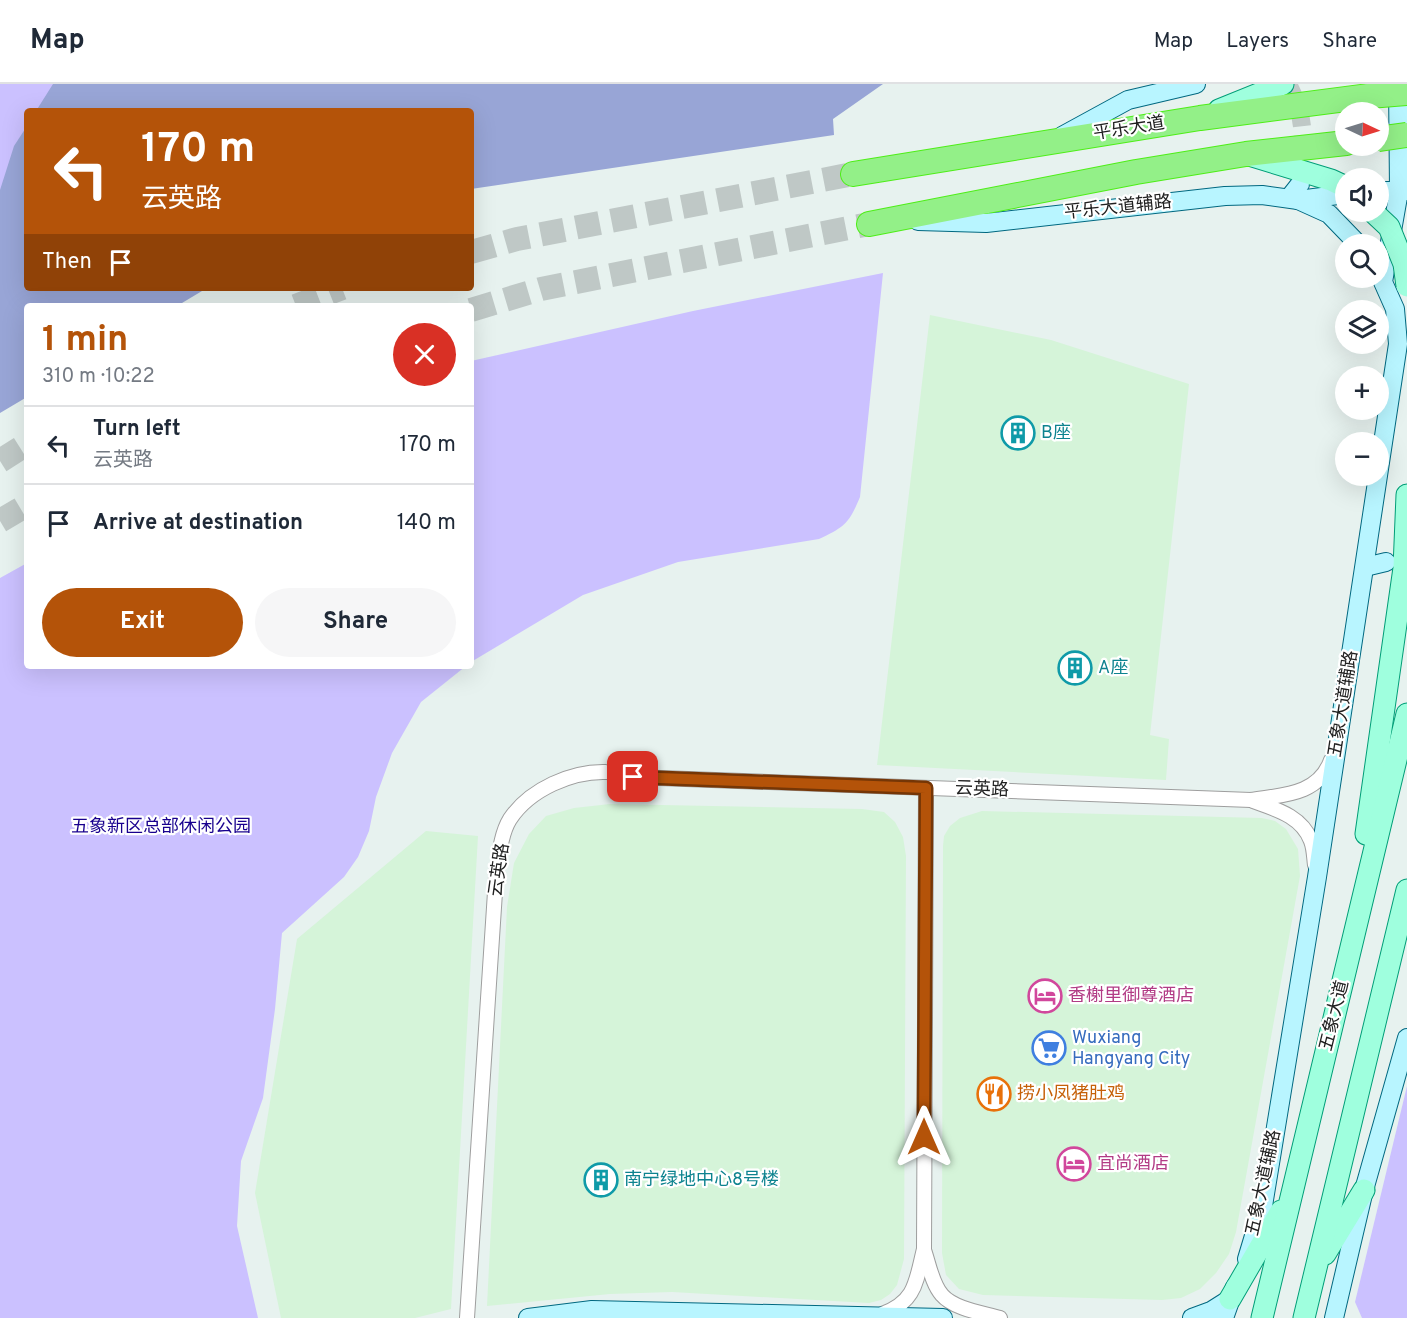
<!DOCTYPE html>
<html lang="en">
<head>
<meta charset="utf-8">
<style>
	:root { --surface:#fff; --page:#f6f6f7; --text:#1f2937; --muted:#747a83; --line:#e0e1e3; --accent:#b45309 }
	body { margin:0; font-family:Overpass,"Noto Sans SC",sans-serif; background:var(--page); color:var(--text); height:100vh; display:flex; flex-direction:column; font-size:22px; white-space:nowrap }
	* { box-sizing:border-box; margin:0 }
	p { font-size:20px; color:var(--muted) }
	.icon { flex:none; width:33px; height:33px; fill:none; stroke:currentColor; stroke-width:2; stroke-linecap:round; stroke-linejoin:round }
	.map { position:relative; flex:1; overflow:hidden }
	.side { position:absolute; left:24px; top:219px; width:450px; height:366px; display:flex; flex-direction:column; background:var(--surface); border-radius:6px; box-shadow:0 6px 24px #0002 }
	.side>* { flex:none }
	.top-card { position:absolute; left:24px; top:24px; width:450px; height:183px; border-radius:6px; box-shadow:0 6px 24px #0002; background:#b45309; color:#fff; overflow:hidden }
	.needle { width:39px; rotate:94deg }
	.fabs { position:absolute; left:1335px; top:18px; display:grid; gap:12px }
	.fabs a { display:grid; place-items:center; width:54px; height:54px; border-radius:50%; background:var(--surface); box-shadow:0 6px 24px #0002; font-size:30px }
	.pin { position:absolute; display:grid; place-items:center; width:51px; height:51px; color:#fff; margin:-26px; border-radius:12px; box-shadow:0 3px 9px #0006 }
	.me { position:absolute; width:66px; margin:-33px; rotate:0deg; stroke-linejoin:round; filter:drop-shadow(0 0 4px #0008) }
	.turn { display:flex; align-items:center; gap:21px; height:126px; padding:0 18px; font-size:27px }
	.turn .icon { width:78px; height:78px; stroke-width:2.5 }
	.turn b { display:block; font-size:42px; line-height:51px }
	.then { display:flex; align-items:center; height:57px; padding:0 18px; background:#0003; gap:12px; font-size:22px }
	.round { display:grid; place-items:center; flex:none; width:63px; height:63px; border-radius:32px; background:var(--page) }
	.summary { display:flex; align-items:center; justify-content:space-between; height:102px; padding:0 18px }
	h1 { font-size:36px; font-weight:700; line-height:45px; color:var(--accent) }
	.action { display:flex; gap:12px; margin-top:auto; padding:12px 18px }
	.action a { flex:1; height:69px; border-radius:36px; background:var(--accent); color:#fff; font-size:24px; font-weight:700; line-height:69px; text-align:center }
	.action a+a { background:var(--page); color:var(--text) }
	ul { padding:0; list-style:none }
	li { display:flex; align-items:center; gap:18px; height:78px; padding:0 18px; border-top:2px solid var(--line) }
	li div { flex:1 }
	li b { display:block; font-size:22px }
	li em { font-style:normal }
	header { display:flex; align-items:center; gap:36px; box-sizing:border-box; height:84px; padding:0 30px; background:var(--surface); border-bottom:2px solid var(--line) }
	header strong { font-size:28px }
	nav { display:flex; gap:33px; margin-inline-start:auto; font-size:21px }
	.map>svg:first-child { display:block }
</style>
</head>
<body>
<header>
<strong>Map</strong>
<nav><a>Map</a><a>Layers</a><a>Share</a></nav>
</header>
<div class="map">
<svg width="1407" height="1234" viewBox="0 0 1407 1234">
	<rect width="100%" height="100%" fill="#e7f2ef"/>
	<g fill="#d5f4d9">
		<path d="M930,231L1051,256L1189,300L1150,651L1169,655L1166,696L877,681Z"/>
		<path d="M610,720L862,725L884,728L895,738L903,753L906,772L904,1175L897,1201L890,1210L881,1216L869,1219L672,1208L610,1210L487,1222L507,823L514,779L529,750L546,732L574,724Z"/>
		<path d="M982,727L1262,734L1275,737L1286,745L1298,765L1300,792L1236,1148L1229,1170L1216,1189L1200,1205L1181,1214L1162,1216L983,1211L959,1205L946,1191L942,1169L943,762L944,752L950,742L960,734Z"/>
		<path d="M426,747L478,752L451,1225L415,1234H281L255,1109L297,855Z"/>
	</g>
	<path fill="#98a5d6" d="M0,0H883L833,35L834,51L471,105V27H27V204H207L177,222H27V313L0,329Z"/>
	<g fill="#cbc1ff">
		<path d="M0,0H53L36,27H27V42L14,62L0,106Z"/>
		<path d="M883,189L860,413C849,439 845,443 819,455L678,478L583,511L471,578V277L693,227Z"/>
		<path d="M27,479V582H466L421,618L392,669L376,713L369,747L358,773L344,793L282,849L275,925L263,1014L241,1077L237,1142L258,1234H0V494Z"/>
		<path d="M1407,1002V1234H1362L1355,1218Z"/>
	</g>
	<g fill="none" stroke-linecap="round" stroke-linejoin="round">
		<path stroke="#bfc8c6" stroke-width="18" stroke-dasharray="18 9" stroke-linecap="butt" d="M1288,0C1302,28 1304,42 1302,74"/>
		<g stroke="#bfc8c6" stroke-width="24" stroke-dasharray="24 12" stroke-linecap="butt">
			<path d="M471,168L517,155L853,90"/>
			<path d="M296,222L342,204"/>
			<path d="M471,226L541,205L869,140"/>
			<path d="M0,377L27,360"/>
			<path d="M0,437L27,421"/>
		</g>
		<defs>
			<g id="street">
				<path d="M1253,717C1275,725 1302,732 1311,757C1314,764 1314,774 1315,781"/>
				<path d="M924,1166C929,1180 932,1200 942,1211C954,1225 983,1229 1000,1234"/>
				<path d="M882,1230C916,1218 916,1197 924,1165L926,704"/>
				<path d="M467,1234L496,793C499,775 500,751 510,735C530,705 572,687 606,688C615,688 625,692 633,693L1251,716C1282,711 1319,711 1331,676"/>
			</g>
			<g id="secondary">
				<path d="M1062,52L1128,16L1196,0"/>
				<path d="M1378,107H1407"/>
				<path d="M1289,114L1300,100"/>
				<path d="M1298,116L1329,130L1358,160"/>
				<path d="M918,137L986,139L1225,112L1262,111L1298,116L1346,110"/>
				<path d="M1365,483L1386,478"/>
				<path d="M1247,1175L1263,1122L1317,793L1398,260L1395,225L1383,198L1399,107L1398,0"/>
				<path d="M528,1234L592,1226L943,1234"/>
				<path d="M1192,1234L1211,1227L1230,1215"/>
				<path d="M1224,1234L1235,1203"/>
				<path d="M1334,1234L1364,1106L1407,954"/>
			</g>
			<g id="primary">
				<path d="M1219,26L1283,0"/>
				<path d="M1249,71L1331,96L1346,103"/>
				<path d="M1366,750L1404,484L1407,411"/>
				<path d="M1325,1170L1364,1106"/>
				<path d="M1230,1215L1281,1127"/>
				<path d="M1262,1234L1407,630"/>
				<path d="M1304,1234L1407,806"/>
			</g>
			<g id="highway">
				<path d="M853,90L1200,34L1369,12"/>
				<path d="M869,140L1136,88L1246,70L1346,59"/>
			</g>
		</defs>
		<use href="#street" stroke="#9e9e9e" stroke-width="16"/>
		<use href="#secondary" stroke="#006880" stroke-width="20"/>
		<use href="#primary" stroke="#009e77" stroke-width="23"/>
		<use href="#highway" stroke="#4eee17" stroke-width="26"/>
		<use href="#street" stroke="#fff" stroke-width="14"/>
		<use href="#secondary" stroke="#b8f5ff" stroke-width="18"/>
		<use href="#primary" stroke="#9fffde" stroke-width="21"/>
		<use href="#highway" stroke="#93f088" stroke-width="24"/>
		<defs>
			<path id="primary-bridge" d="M1373,128L1389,143L1404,180L1407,202"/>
			<g id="highway-bridge">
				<path d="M1369,12L1407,9"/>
				<path d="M1378,55L1407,51"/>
			</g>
		</defs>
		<use href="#primary-bridge" stroke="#009e77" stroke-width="23" stroke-linecap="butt"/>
		<use href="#highway-bridge" stroke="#4eee17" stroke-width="26" stroke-linecap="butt"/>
		<use href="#primary-bridge" stroke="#9fffde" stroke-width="21"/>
		<use href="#highway-bridge" stroke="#93f088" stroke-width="24"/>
	</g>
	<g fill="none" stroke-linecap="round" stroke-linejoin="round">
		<defs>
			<path id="route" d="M633,693L926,704L924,1053"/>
		</defs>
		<use href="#route" stroke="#753606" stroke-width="15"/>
		<use href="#route" stroke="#b45309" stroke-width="10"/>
	</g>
	<defs>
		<symbol id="building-ring" viewBox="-11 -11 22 22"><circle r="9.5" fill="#fff" stroke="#0f9aa8" stroke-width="1.5"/><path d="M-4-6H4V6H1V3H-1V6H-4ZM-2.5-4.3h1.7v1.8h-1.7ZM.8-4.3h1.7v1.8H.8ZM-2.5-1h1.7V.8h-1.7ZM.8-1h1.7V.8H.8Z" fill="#0f9aa8"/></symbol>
		<symbol id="hotel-ring" viewBox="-11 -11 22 22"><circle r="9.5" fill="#fff" stroke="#d1479c" stroke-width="1.5"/><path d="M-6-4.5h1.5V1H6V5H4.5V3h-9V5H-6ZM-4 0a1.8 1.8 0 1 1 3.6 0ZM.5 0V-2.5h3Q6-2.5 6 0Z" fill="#d1479c"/></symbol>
		<symbol id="supermarket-ring" viewBox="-11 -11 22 22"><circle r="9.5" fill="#fff" stroke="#3f7fe0" stroke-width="1.5"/><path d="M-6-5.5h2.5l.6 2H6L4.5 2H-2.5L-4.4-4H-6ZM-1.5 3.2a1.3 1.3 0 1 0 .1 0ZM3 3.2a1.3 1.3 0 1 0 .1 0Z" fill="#3f7fe0"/></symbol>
		<symbol id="restaurant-ring" viewBox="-11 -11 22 22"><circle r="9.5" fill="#fff" stroke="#e8710a" stroke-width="1.5"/><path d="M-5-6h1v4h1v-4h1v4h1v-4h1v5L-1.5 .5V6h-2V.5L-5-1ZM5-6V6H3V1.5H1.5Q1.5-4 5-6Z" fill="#e8710a"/></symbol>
	</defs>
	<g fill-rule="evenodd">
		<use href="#building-ring" x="999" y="330" width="38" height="38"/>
		<use href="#building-ring" x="1056" y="565" width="38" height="38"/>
		<use href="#hotel-ring" x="1026" y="893" width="38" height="38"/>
		<use href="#supermarket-ring" x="1030" y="945" width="38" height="38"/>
		<use href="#restaurant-ring" x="975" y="991" width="38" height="38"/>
		<use href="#hotel-ring" x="1055" y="1061" width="38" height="38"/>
		<use href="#building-ring" x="582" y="1077" width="38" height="38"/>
	</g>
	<g text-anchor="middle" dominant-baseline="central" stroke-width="4.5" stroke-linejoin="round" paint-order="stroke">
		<g font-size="18" fill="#212121" stroke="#fff">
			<text transform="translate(1129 45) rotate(-9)">平乐大道</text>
			<text transform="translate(1118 124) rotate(-6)">平乐大道辅路</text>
			<text transform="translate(1344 620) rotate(-81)">五象大道辅路</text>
			<text transform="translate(982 706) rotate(2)">云英路</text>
			<text transform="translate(500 786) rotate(-82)">云英路</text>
			<text transform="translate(1335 932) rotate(-76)">五象大道</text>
			<text transform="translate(1264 1099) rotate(-78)">五象大道辅路</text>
		</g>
		<g font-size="18" fill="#0d838f" stroke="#fff" text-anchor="start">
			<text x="1041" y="349">B座</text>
			<text x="1098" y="584">A座</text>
			<text x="624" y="1096">南宁绿地中心8号楼</text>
		</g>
		<g font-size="18" fill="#18008e" stroke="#fff">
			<text x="161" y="743">五象新区总部休闲公园</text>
		</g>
		<g font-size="18" fill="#b23c85" stroke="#fff" text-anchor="start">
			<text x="1068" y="912">香榭里御尊酒店</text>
			<text x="1097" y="1080">宜尚酒店</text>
		</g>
		<g font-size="18" fill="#366cbe" stroke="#fff" text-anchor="start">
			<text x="1072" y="954">Wuxiang<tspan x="1072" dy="21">Hangyang City</tspan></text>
		</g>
		<g font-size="18" fill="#c56008" stroke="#fff" text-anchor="start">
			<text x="1017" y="1010">捞小凤猪肚鸡</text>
		</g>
	</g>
</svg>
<div class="fabs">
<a><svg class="needle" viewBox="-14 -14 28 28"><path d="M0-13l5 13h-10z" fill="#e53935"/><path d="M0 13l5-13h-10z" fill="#747a83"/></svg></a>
<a><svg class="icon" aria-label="sound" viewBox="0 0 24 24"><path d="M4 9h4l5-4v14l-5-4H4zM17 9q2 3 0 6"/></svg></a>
<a><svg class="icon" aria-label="search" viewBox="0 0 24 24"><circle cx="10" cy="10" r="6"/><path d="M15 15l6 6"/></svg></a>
<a><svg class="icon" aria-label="layers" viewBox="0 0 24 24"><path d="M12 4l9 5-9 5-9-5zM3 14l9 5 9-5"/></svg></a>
<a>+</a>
<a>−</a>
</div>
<div class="pin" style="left:633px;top:693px;background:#d93025"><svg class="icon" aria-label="arrive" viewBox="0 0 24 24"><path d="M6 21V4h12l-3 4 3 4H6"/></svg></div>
<svg class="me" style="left:924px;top:1053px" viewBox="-20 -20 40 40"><path d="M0-17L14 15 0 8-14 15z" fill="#b45309" stroke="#fff" stroke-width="4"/></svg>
<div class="top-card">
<div class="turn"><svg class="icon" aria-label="left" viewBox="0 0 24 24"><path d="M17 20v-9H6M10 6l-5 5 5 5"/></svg><div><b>170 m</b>云英路</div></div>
<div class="then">Then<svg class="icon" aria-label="arrive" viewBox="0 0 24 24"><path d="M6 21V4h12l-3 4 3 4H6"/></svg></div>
</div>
<section class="side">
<div class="summary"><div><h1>1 min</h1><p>310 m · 10:22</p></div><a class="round" style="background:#d93025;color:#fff"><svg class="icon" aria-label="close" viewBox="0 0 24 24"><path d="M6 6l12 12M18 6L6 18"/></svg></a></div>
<ul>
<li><svg class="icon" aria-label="left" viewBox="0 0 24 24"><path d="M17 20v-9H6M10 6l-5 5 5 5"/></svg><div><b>Turn left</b><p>云英路</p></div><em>170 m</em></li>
<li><svg class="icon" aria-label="arrive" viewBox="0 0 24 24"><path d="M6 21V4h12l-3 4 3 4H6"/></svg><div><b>Arrive at destination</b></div><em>140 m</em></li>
</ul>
<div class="action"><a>Exit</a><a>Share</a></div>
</section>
</div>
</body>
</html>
